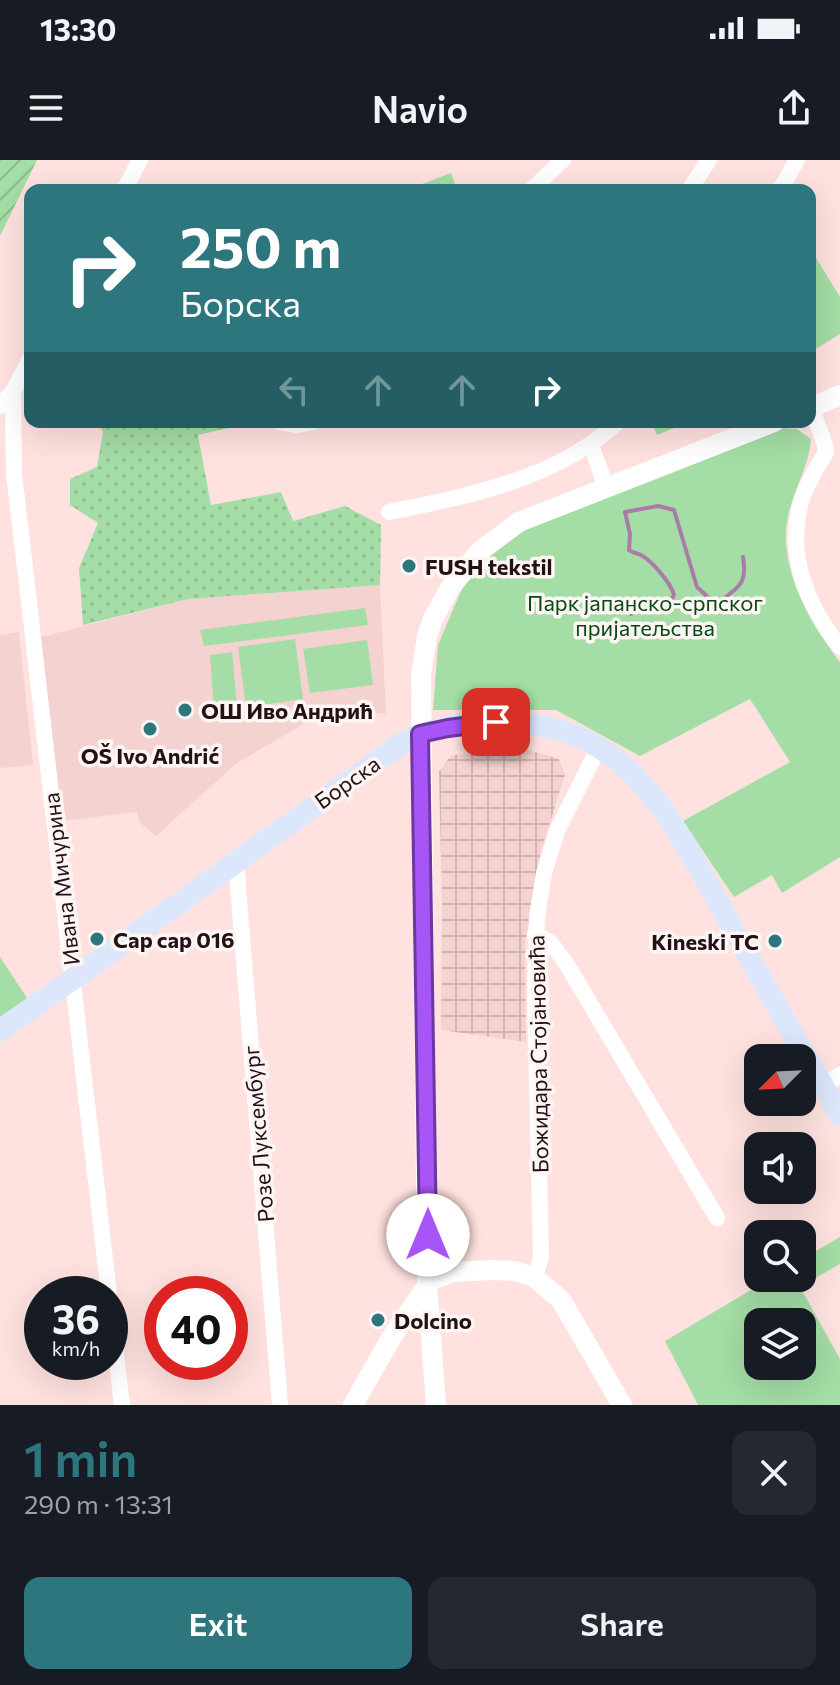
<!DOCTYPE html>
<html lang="en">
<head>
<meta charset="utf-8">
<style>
	:root { --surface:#171b24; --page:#242831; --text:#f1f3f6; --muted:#9ea1a6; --accent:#2d767e }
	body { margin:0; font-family:Commissioner,sans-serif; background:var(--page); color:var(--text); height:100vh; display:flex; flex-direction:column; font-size:30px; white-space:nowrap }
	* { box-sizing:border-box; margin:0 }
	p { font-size:26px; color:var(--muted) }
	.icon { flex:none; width:44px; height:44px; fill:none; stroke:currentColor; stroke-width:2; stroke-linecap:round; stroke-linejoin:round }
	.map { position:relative; height:1245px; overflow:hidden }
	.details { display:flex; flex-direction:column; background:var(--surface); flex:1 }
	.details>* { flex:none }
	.banner { position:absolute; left:24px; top:24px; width:792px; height:244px; border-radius:16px; box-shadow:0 8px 32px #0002; background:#2d767e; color:#fff; overflow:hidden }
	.needle { width:52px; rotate:246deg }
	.controls { position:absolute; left:744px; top:884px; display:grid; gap:16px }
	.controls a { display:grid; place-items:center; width:72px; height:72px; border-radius:16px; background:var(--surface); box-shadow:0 8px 32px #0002; font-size:40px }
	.speed { position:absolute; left:24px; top:1116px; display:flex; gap:16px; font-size:40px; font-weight:700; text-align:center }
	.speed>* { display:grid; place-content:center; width:104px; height:104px; border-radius:50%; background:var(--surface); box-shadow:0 8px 32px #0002; line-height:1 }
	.speed small { font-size:20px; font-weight:400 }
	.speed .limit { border:12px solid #d22; background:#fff; color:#111 }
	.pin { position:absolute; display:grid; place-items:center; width:68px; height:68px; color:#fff; margin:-34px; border-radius:16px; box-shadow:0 4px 12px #0006 }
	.me { position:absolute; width:88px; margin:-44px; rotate:0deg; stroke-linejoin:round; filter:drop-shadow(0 0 6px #0008) }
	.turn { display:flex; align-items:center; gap:28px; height:168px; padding:0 24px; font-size:36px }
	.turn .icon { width:104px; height:104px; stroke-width:2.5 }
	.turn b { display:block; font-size:56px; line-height:68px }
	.lanes { display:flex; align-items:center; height:76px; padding:0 24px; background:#0003; justify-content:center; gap:40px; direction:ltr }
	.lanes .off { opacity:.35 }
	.round { display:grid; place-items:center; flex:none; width:84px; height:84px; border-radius:16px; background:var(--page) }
	.overview { display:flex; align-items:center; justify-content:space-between; height:136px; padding:0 24px }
	h1 { font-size:48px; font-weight:600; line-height:60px; color:var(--accent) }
	.cta { display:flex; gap:16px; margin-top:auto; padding:16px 24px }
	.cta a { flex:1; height:92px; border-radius:16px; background:var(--accent); color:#fff; font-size:32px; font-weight:600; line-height:92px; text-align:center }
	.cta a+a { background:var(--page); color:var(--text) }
	.status { display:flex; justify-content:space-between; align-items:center; height:56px; padding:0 40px; background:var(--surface); direction:ltr }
	.status svg { height:22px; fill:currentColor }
	header { display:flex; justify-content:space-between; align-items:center; height:104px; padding:0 24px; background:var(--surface); font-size:36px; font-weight:600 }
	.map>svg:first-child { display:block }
</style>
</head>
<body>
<div class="status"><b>13:30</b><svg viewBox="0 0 49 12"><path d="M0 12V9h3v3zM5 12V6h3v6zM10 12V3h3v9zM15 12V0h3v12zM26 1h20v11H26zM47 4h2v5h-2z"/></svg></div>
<header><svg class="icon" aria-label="menu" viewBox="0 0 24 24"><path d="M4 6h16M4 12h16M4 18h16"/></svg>Navio<svg class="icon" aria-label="share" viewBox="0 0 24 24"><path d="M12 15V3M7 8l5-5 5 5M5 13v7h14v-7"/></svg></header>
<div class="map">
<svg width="840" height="1245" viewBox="0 0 840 1245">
	<defs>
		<pattern id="industrial-grid" width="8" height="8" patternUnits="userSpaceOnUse" patternTransform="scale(2)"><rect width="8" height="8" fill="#f4d2cf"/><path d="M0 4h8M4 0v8" fill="none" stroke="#d1b3b1"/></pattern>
		<pattern id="grass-dots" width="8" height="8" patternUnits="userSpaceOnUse" patternTransform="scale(2)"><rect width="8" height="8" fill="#a4dda5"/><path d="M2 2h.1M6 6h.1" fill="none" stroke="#8dbd8d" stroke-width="1.8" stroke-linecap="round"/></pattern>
		<pattern id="garden-furrows" width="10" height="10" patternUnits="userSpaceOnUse" patternTransform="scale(2)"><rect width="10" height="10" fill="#a4dda5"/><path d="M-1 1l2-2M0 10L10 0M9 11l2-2" fill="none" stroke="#8dbd8d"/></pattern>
	</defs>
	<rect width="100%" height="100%" fill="#ffe2df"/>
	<g fill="#f4d2cf">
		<path d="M380,425L386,554L333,547L237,603L156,676L139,662L137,652L55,662L34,479L188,439Z"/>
		<path d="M19,472L33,605L0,608V475Z"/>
	</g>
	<path fill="url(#industrial-grid)" d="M529,590L559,599L565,615L541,691L525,784L526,882L441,870L442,742L439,612L451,595Z"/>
	<path fill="url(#grass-dots)" d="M98,262H255L198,275L211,345L281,332L293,361L345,346L381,365L380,425L188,439L83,465L79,408L98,363L70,345V319L97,307L103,272Z"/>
	<g fill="#a4dda5" fill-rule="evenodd">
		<path d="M451,13L457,30H424L422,24Z"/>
		<path d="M810,88L840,137V174L811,192Z"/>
		<path d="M651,262H689L657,275Z"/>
		<path d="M784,268L797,269L811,279C809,306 794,329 788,356C777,407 810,463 840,502V697L782,733L772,715L734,737L683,661L790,602L750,539L640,596L556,550H433L438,485L466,419L516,372Z"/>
		<path d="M365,448L368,465L204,486L200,470Z"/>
		<path d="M295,479L303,539L246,547L238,487Z"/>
		<path d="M367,480L373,525L310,533L303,489Z"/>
		<path d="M232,492L237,547L214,548L210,495Z"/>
		<path d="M0,797L27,838L0,857Z"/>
		<path d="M840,1077V1104L800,1127L840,1199V1245H698L665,1181L771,1118H802V1099ZM802,1162V1206H758V1162Z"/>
	</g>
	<path fill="url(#garden-furrows)" d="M0,0H37L0,76Z"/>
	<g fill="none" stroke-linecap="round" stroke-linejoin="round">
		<path stroke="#aa7da7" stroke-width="4" d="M631,454L644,449L664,451L674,435C671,423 651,400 641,395C637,393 633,393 629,390L630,374L625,352L658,346L674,350L697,427L709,438L721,440C741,427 747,421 743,397"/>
		<g stroke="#fff" stroke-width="16">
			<path d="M124,30L140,0"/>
			<path d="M531,30L563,0"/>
			<path d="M689,30L709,0"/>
			<path d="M780,30L797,0"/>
			<path d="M13,231L14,313L109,1134"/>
			<path d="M0,246L13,231L30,199"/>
			<path d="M811,247L825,285L826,292C817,308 806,324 801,342C786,395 807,446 840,487"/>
			<path d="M279,262L297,265L314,262"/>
			<path d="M591,285L606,327"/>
			<path d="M389,352C468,336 557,319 618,262"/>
			<path d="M236,702L280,1245"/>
			<path d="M535,775L550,782L566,803L717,1058"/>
			<path d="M823,926L840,915"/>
			<path d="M534,1117L541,1098L535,829L537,756L544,713L557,671L599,587"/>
			<path d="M110,1144L122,1245"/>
		</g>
		<g stroke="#fff" stroke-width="20">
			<path d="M810,248L840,235"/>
			<path d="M353,1245L391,1178L431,1120L453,1112L493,1110L514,1111L534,1117L561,1140L622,1245"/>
			<path d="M436,1245L427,1124L421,515L427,476L433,459L450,428L480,391L519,362L774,262"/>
		</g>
		<path stroke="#dde7fc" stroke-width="22" d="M0,871L404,582C466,552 557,554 613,597C665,637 696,704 728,760C765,825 802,891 840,955"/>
	</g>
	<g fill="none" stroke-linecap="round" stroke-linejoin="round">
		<defs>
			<path id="route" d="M428,1075L420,574L448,568L496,562"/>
		</defs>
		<use href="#route" stroke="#6d37a1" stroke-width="20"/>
		<use href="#route" stroke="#a855f7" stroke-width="14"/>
	</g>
	<g fill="#2d767e" stroke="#fef5f4" stroke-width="3">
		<circle cx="409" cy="406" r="8"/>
		<circle cx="185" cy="550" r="8"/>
		<circle cx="150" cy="569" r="8"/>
		<circle cx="97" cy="779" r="8"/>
		<circle cx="775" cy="781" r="8"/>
		<circle cx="378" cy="1160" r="8"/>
	</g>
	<g text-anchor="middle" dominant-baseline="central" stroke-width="7" stroke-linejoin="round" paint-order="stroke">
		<g font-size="22" font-weight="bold" fill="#221211" stroke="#fef5f4" text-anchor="start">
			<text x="425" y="406">FUSH tekstil</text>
			<text x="201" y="550">ОШ Иво Андрић</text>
			<text x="150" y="595" text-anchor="middle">OŠ Ivo Andrić</text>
			<text x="113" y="779">Cap cap 016</text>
			<text x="759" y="781" text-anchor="end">Kineski TC</text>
			<text x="394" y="1160">Dolcino</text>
		</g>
		<g font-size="22" fill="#074a12" stroke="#fef5f4">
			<text x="645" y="442">Парк јапанско-српског<tspan x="645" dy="25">пријатељства</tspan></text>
		</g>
		<g font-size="22" fill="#221211" stroke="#fef5f4">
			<text transform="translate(347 622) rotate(-35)">Борска</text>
			<text transform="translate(61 719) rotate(-97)">Ивана Мичурина</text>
			<text transform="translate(538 894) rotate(-91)">Божидара Стојановића</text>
			<text transform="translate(258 974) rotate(-95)">Розе Луксембург</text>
		</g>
	</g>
</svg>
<div class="controls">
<a><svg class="needle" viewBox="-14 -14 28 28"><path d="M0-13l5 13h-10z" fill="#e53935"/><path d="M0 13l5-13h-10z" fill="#9ea1a6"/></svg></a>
<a><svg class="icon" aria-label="sound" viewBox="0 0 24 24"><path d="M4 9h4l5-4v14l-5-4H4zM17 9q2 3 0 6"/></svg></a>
<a><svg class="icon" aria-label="search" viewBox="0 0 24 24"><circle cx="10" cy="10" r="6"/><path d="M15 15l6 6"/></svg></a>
<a><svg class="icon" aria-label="layers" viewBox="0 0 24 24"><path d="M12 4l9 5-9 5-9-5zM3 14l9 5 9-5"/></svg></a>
</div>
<div class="speed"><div>36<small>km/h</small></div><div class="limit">40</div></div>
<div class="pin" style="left:496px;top:562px;background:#d93025"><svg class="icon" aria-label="arrive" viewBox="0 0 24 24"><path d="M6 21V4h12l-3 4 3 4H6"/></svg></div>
<svg class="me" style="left:428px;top:1075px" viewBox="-20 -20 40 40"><circle r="19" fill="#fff"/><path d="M0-13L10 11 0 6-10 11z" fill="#a855f7"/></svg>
<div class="banner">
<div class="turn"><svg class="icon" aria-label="right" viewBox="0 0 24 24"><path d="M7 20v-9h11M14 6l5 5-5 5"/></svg><div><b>250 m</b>Борска</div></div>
<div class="lanes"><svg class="icon off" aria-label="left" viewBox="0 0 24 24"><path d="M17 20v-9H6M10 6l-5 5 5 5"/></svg><svg class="icon off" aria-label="ahead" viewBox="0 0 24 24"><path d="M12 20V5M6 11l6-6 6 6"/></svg><svg class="icon off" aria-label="ahead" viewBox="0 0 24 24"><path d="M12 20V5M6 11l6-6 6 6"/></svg><svg class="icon" aria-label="right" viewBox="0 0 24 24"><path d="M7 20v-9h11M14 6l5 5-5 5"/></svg></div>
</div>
</div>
<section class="details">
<div class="overview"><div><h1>1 min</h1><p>290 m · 13:31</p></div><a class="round"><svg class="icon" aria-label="close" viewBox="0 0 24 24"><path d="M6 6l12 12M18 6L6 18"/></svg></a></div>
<div class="cta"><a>Exit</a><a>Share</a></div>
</section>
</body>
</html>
